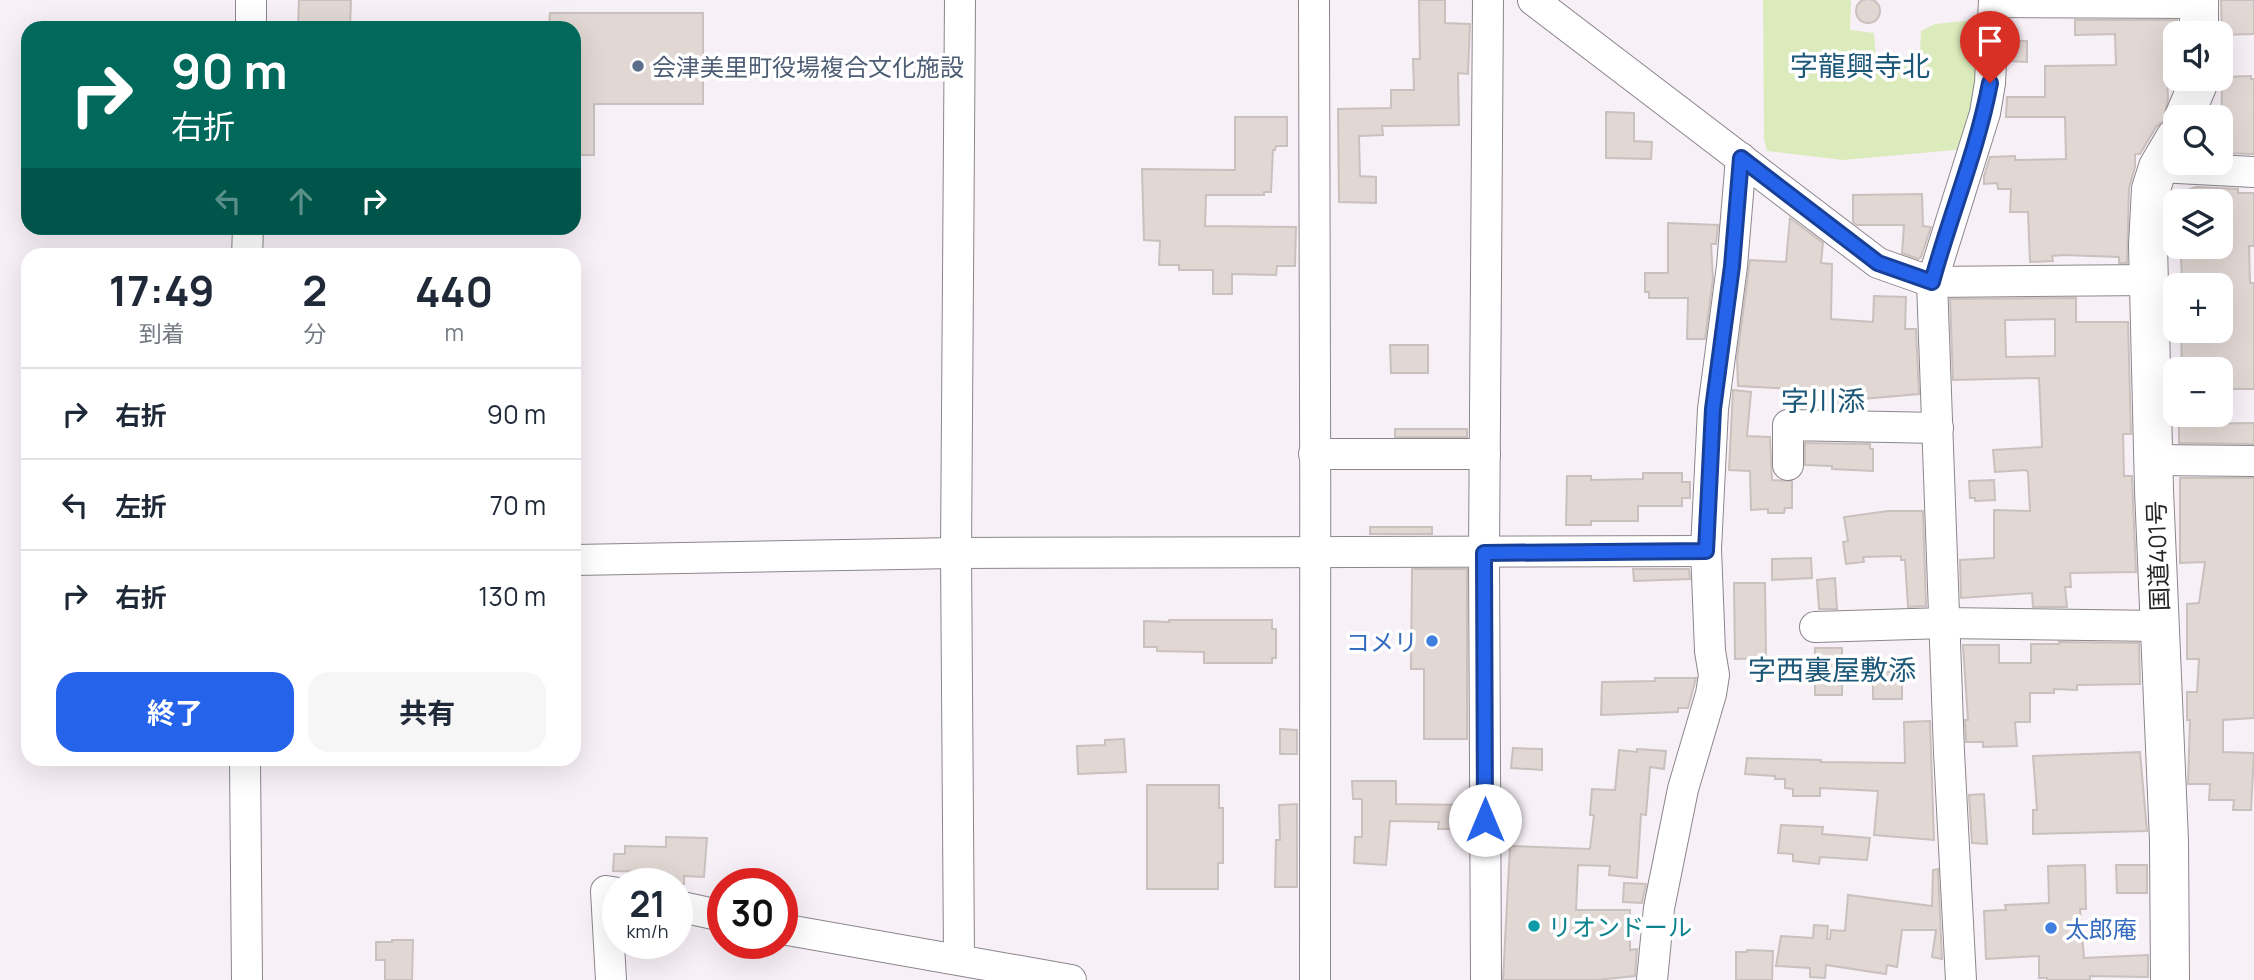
<!DOCTYPE html>
<html lang="ja">
<head>
<meta charset="utf-8">
<style>
	:root { --surface:#fff; --page:#f6f6f7; --text:#1f2937; --muted:#747a83; --line:#e0e1e3; --accent:#2563eb }
	body { margin:0; font-family:Manrope,"Noto Sans JP",sans-serif; background:var(--page); color:var(--text); height:100vh; display:flex; flex-direction:column; font-size:26px; white-space:nowrap }
	* { box-sizing:border-box; margin:0 }
	p { font-size:23px; color:var(--muted) }
	.icon { flex:none; width:38px; height:38px; fill:none; stroke:currentColor; stroke-width:2; stroke-linecap:round; stroke-linejoin:round }
	.map { position:relative; flex:1; overflow:hidden }
	.side { position:absolute; left:21px; top:248px; width:560px; height:518px; display:flex; flex-direction:column; background:var(--surface); border-radius:21px; box-shadow:0 7px 28px #0002 }
	.side>* { flex:none }
	.guide { position:absolute; left:21px; top:21px; width:560px; height:214px; border-radius:21px; box-shadow:0 7px 28px #0002; background:#00695c; color:#fff; overflow:hidden }
	.tools { position:absolute; left:2163px; top:21px; display:grid; gap:14px }
	.tools a { display:grid; place-items:center; width:70px; height:70px; border-radius:14px; background:var(--surface); box-shadow:0 7px 28px #0002; font-size:35px }
	.speed { position:absolute; left:602px; top:868px; display:flex; gap:14px; font-size:35px; font-weight:700; text-align:center }
	.speed>* { display:grid; place-content:center; width:91px; height:91px; border-radius:50%; background:var(--surface); box-shadow:0 7px 28px #0002; line-height:1 }
	.speed small { font-size:18px; font-weight:400 }
	.speed .limit { border:10px solid #d22; background:#fff; color:#111 }
	.pin { position:absolute; display:grid; place-items:center; width:60px; height:60px; color:#fff; margin:-72px -30px; border-radius:50% 50% 50% 0; rotate:-45deg; box-shadow:0 0 7px #0007 }
	.pin .icon { rotate:45deg }
	.me { position:absolute; width:77px; margin:-38px; rotate:0deg; stroke-linejoin:round; filter:drop-shadow(0 0 5px #0008) }
	.turn { display:flex; align-items:center; gap:24px; height:147px; padding:0 35px; font-size:32px }
	.turn .icon { width:91px; height:91px; stroke-width:2.5 }
	.turn b { display:block; font-size:49px; line-height:60px }
	.lanes { display:flex; align-items:center; height:66px; padding:0 35px; background:#0003; justify-content:center; gap:35px; direction:ltr }
	.lanes .off { opacity:.35 }
	.eta { display:flex; justify-content:space-evenly; align-items:center; height:119px; text-align:center }
	.eta b { font-size:42px; font-weight:700; line-height:49px }
	.action { display:flex; gap:14px; margin-top:auto; padding:14px 35px }
	.action a { flex:1; height:80px; border-radius:21px; background:var(--accent); color:#fff; font-size:28px; font-weight:700; line-height:80px; text-align:center }
	.action a+a { background:var(--page); color:var(--text) }
	ul { padding:0; list-style:none }
	li { display:flex; align-items:center; gap:21px; height:91px; padding:0 35px; border-top:2px solid var(--line) }
	li div { flex:1 }
	li b { display:block; font-size:26px }
	li em { font-style:normal }
	.map>svg:first-child { display:block }
</style>
</head>
<body>
<div class="map">
<svg width="2254" height="980" viewBox="0 0 2254 980">
	<rect width="100%" height="100%" fill="#f8f0f7"/>
	<path fill="#dcebbb" d="M1763,0H1851L1850,30L1874,33L1876,59L1920,56L1921,31L1935,24L1984,19L1966,149L1843,160L1767,151L1764,138Z"/>
	<g fill="#e1d7d3" stroke="#cac0bd" stroke-width="2" fill-rule="evenodd">
		<circle cx="1868" cy="11" r="12"/>
		<path d="M299,0H351L350,28H298Z"/>
		<path d="M1419,0H1445V23L1470,24L1468,74L1458,73L1459,125L1382,126L1383,135L1359,136L1360,176L1376,177V203L1339,202L1338,109L1391,108V90H1414L1413,59H1420Z"/>
		<path d="M2221,0H2254V34L2222,35Z"/>
		<path d="M550,13H703V104H594V155H574V28H549Z"/>
		<path d="M2075,20H2177L2175,48H2171V79H2167L2168,99L2163,121L2156,127L2140,154H2135V167L2129,188L2127,263H2119V257L2063,255L2052,256L2053,261L2030,262L2028,212H2010L2011,189H1998L1997,183L1984,184V176L1990,157L2015,156V160L2066,159L2065,117H2006L2007,97H2045V66L2116,65L2115,34L2075,35Z"/>
		<path d="M2010,41H2027V62L2009,61Z"/>
		<path d="M2251,76V79H2254V154L2221,153L2222,77Z"/>
		<path d="M1606,112L1634,113V141L1652,142L1651,159L1606,158Z"/>
		<path d="M1235,117H1287V146H1276L1275,150H1273L1271,192H1264V195H1206L1205,226L1296,227L1295,266H1277L1276,275L1232,274V294H1213V270H1179V265H1159L1160,241L1144,240L1142,169L1235,170Z"/>
		<path d="M2196,187L2238,189V193H2254V246H2249L2250,283H2254V389H2221V369H2182L2181,331H2221V285H2198V281H2182L2181,256L2221,255V201H2172L2173,195Z"/>
		<path d="M1922,194L1923,226L1931,227L1921,257L1918,259L1902,253L1904,225H1857L1853,222V195Z"/>
		<path d="M1790,218L1823,243L1821,263L1832,264L1831,319L1873,322L1874,296L1906,297L1905,329H1916L1919,394L1851,400V409L1833,408V406L1792,405V389L1738,386L1737,358L1750,260L1786,262Z"/>
		<path d="M1668,223L1718,225L1716,244H1711L1713,279L1705,339H1687L1688,298H1649V292H1645V273H1668Z"/>
		<path d="M2076,298V322H2128L2131,434H2123L2124,476H2132L2136,572L2070,573L2071,587H2065L2067,607H2033L2032,593L1961,598L1960,560L1994,558V510L2030,511L2028,472L2026,470L1995,472L1993,450L2042,447L2039,378L1953,380L1950,299ZM2055,319V356L2006,357L2005,320Z"/>
		<path d="M1390,345H1428V373H1391Z"/>
		<path d="M1733,390L1751,392L1747,436L1770,437L1772,480L1792,481V508H1785L1784,513H1768V509L1751,510L1750,471L1729,470Z"/>
		<path d="M2254,423V444L2179,443V424Z"/>
		<rect x="1395" y="429" width="72" height="8"/>
		<path d="M1805,443L1870,444V449H1873V471L1832,469V466L1805,465Z"/>
		<path d="M1643,473H1682V482H1690V498H1682V506H1638V521H1591V525H1566L1567,476H1591V480L1643,479Z"/>
		<path d="M2180,478H2254V718L2223,720V752L2254,753L2251,810H2233L2234,800H2209L2210,784H2188L2190,720H2187V692H2197L2199,659H2187V604L2199,603L2205,562L2180,563Z"/>
		<path d="M1994,480L1995,500L1975,501V498H1970L1969,481Z"/>
		<path d="M1888,511H1923L1926,606L1908,607L1905,560H1901V556L1863,557L1864,562L1846,564L1843,542L1848,541L1844,517Z"/>
		<rect x="1370" y="527" width="62" height="7"/>
		<path d="M1811,558L1812,578L1772,580V559Z"/>
		<path d="M1412,569H1467V739H1424V669H1411Z"/>
		<path d="M1633,569H1689L1690,579L1634,581Z"/>
		<path d="M1835,578L1837,609H1819L1817,580Z"/>
		<path d="M1734,583H1765L1766,658L1735,659Z"/>
		<path d="M1169,620H1272V629H1276V658H1272V663H1204V652L1157,651V647H1144V621L1169,622Z"/>
		<path d="M2059,642L2139,643L2140,684L2077,685V690L2054,689V693H2030V722H2015L2017,746L1983,747V742H1966L1965,720H1968L1963,645H1999V663H2031V644H2059Z"/>
		<rect x="1815" y="648" width="27" height="47"/>
		<rect x="1873" y="672" width="29" height="27"/>
		<path d="M1655,678H1696L1688,708H1678V712L1601,715L1602,682L1655,681Z"/>
		<path d="M1930,721L1934,840L1874,835L1878,791L1820,788V796H1793V789L1785,788V779H1775V776L1745,774L1747,758L1821,760V762L1905,763L1904,722Z"/>
		<path d="M1280,729L1297,730V754H1280Z"/>
		<path d="M1124,739L1126,772L1078,774L1077,746L1105,745V740Z"/>
		<path d="M1513,748L1542,749V770L1511,768Z"/>
		<path d="M1637,749L1666,751L1664,769L1650,767L1646,815L1641,814L1637,878L1609,875L1610,866L1578,865L1576,910H1630V950L1637,949L1635,976L1597,980H1503L1510,846L1590,849L1594,815H1590L1592,789L1615,790L1619,750L1637,752Z"/>
		<path d="M2140,752L2147,831L2033,834V810H2037L2033,756Z"/>
		<path d="M1352,781H1396V804L1468,805V829H1438L1439,822L1390,821L1386,865L1354,863L1355,837H1362V799H1353Z"/>
		<path d="M1147,785H1219V808H1223V863H1218V889H1147Z"/>
		<path d="M1984,794L1987,844L1972,843L1969,795Z"/>
		<path d="M1297,804V887H1275L1276,840H1280L1279,805Z"/>
		<path d="M1781,825L1823,827L1822,834L1870,838L1867,860L1820,857L1819,864L1793,861V854L1778,853Z"/>
		<path d="M666,837L707,838L704,877L684,876V884H652V872L613,871L614,854H625V846L666,847Z"/>
		<path d="M2085,865L2086,909H2080L2084,958L2148,955V977L2090,976V980H2047V978H2039V956L1986,959L1984,911L2006,910L2005,905L2049,903L2048,866Z"/>
		<path d="M2116,865H2147V893H2117Z"/>
		<path d="M1938,869L1942,959L1932,957L1936,930H1902L1897,967L1887,965L1886,974L1826,965L1825,978L1810,977V968L1776,966L1781,936L1813,938L1814,925L1828,926L1827,939H1830L1831,930L1845,931L1848,895L1932,906L1933,870Z"/>
		<path d="M1624,883L1646,884L1642,903L1623,902Z"/>
		<path d="M392,940H413L412,980H385V960H376V942H392Z"/>
		<path d="M1747,950L1773,951L1772,980H1736V952H1747Z"/>
	</g>
	<g fill="none" stroke-linecap="round" stroke-linejoin="round">
		<defs>
			<g id="minor">
				<path d="M1314,0C1314,327 1317,653 1315,980"/>
				<path d="M1533,0L1878,263L1932,282L2149,280"/>
				<path d="M1994,2L2199,3"/>
				<path d="M251,28V0"/>
				<path d="M2158,167L2254,172"/>
				<path d="M247,256L248,228"/>
				<path d="M1314,454H1485"/>
				<path d="M2153,460L2254,461"/>
				<path d="M1788,465V425L1938,428"/>
				<path d="M574,560L956,553L1706,551"/>
				<path d="M1815,627L1945,623L2160,626"/>
				<path d="M245,760L247,980"/>
				<path d="M677,906L723,916"/>
				<path d="M782,929L1071,980"/>
				<path d="M959,958L956,553L960,0"/>
				<path d="M611,980L606,891L618,893"/>
				<path d="M1486,980L1484,553L1488,0"/>
				<path d="M1652,980L1659,908L1683,789L1711,694L1714,675L1710,651L1706,549L1713,409L1732,266L1741,158"/>
				<path d="M1961,980L1949,752L1932,282L1985,113L1990,83L1994,0"/>
			</g>
			<g id="highway">
				<path d="M2199,0V33"/>
				<path d="M2184,117L2200,79"/>
				<path d="M2170,980L2169,841L2154,490L2148,245L2151,189L2158,167L2175,138"/>
			</g>
		</defs>
		<use href="#minor" stroke="#8c868c" stroke-width="32"/>
		<use href="#highway" stroke="#8c868c" stroke-width="40"/>
		<use href="#minor" stroke="#fff" stroke-width="30"/>
		<use href="#highway" stroke="#fff" stroke-width="38"/>
	</g>
	<g fill="none" stroke-linecap="round" stroke-linejoin="round">
		<defs>
			<path id="route" d="M1485,820L1484,553L1706,551L1713,409L1732,266L1741,158L1878,263L1932,282C1950,215 1977,152 1990,83"/>
		</defs>
		<use href="#route" stroke="#184099" stroke-width="18"/>
		<use href="#route" stroke="#2563eb" stroke-width="12"/>
	</g>
	<circle fill="#5c6f8a" stroke="#fff" stroke-width="2.5" cx="638" cy="66" r="7"/>
	<g fill="#3f7fe0" stroke="#fff" stroke-width="2.5">
		<circle cx="1432" cy="641" r="7"/>
		<circle cx="2051" cy="928" r="7"/>
	</g>
	<circle fill="#0f9aa8" stroke="#fff" stroke-width="2.5" cx="1534" cy="926" r="7"/>
	<g text-anchor="middle" dominant-baseline="central" stroke-width="7" stroke-linejoin="round" paint-order="stroke">
		<g font-size="24" fill="#4e5e75" stroke="#fff" text-anchor="start">
			<text x="652" y="66">会津美里町役場複合文化施設</text>
		</g>
		<g font-size="24" fill="#282528" stroke="#fff">
			<text transform="translate(2157 556) rotate(-92)">国道401号</text>
		</g>
		<g font-size="24" fill="#366cbe" stroke="#fff" text-anchor="end">
			<text x="1418" y="641">コメリ</text>
			<text x="2065" y="928" text-anchor="start">太郎庵</text>
		</g>
		<g font-size="24" fill="#0d838f" stroke="#fff" text-anchor="start">
			<text x="1548" y="926">リオンドール</text>
		</g>
		<g font-size="28" fill="#1d5879" stroke="#fff">
			<text x="1860" y="65">字龍興寺北</text>
			<text x="1823" y="400">字川添</text>
			<text x="1832" y="669">字西裏屋敷添</text>
		</g>
	</g>
</svg>
<div class="tools">
<a><svg class="icon" aria-label="sound" viewBox="0 0 24 24"><path d="M4 9h4l5-4v14l-5-4H4zM17 9q2 3 0 6"/></svg></a>
<a><svg class="icon" aria-label="search" viewBox="0 0 24 24"><circle cx="10" cy="10" r="6"/><path d="M15 15l6 6"/></svg></a>
<a><svg class="icon" aria-label="layers" viewBox="0 0 24 24"><path d="M12 4l9 5-9 5-9-5zM3 14l9 5 9-5"/></svg></a>
<a>+</a>
<a>−</a>
</div>
<div class="speed"><div>21<small>km/h</small></div><div class="limit">30</div></div>
<div class="pin" style="left:1990px;top:83px;background:#d93025"><svg class="icon" aria-label="arrive" viewBox="0 0 24 24"><path d="M6 21V4h12l-3 4 3 4H6"/></svg></div>
<svg class="me" style="left:1485px;top:820px" viewBox="-20 -20 40 40"><circle r="19" fill="#fff"/><path d="M0-13L10 11 0 6-10 11z" fill="#2563eb"/></svg>
<div class="guide">
<div class="turn"><svg class="icon" aria-label="right" viewBox="0 0 24 24"><path d="M7 20v-9h11M14 6l5 5-5 5"/></svg><div><b>90 m</b>右折</div></div>
<div class="lanes"><svg class="icon off" aria-label="left" viewBox="0 0 24 24"><path d="M17 20v-9H6M10 6l-5 5 5 5"/></svg><svg class="icon off" aria-label="ahead" viewBox="0 0 24 24"><path d="M12 20V5M6 11l6-6 6 6"/></svg><svg class="icon" aria-label="right" viewBox="0 0 24 24"><path d="M7 20v-9h11M14 6l5 5-5 5"/></svg></div>
</div>
<section class="side">
<div class="eta">
<div><b>17:49</b><p>到着</p></div>
<div><b>2</b><p>分</p></div>
<div><b>440</b><p>m</p></div>
</div>
<ul>
<li><svg class="icon" aria-label="right" viewBox="0 0 24 24"><path d="M7 20v-9h11M14 6l5 5-5 5"/></svg><div><b>右折</b></div><em>90 m</em></li>
<li><svg class="icon" aria-label="left" viewBox="0 0 24 24"><path d="M17 20v-9H6M10 6l-5 5 5 5"/></svg><div><b>左折</b></div><em>70 m</em></li>
<li><svg class="icon" aria-label="right" viewBox="0 0 24 24"><path d="M7 20v-9h11M14 6l5 5-5 5"/></svg><div><b>右折</b></div><em>130 m</em></li>
</ul>
<div class="action"><a>終了</a><a>共有</a></div>
</section>
</div>
</body>
</html>
